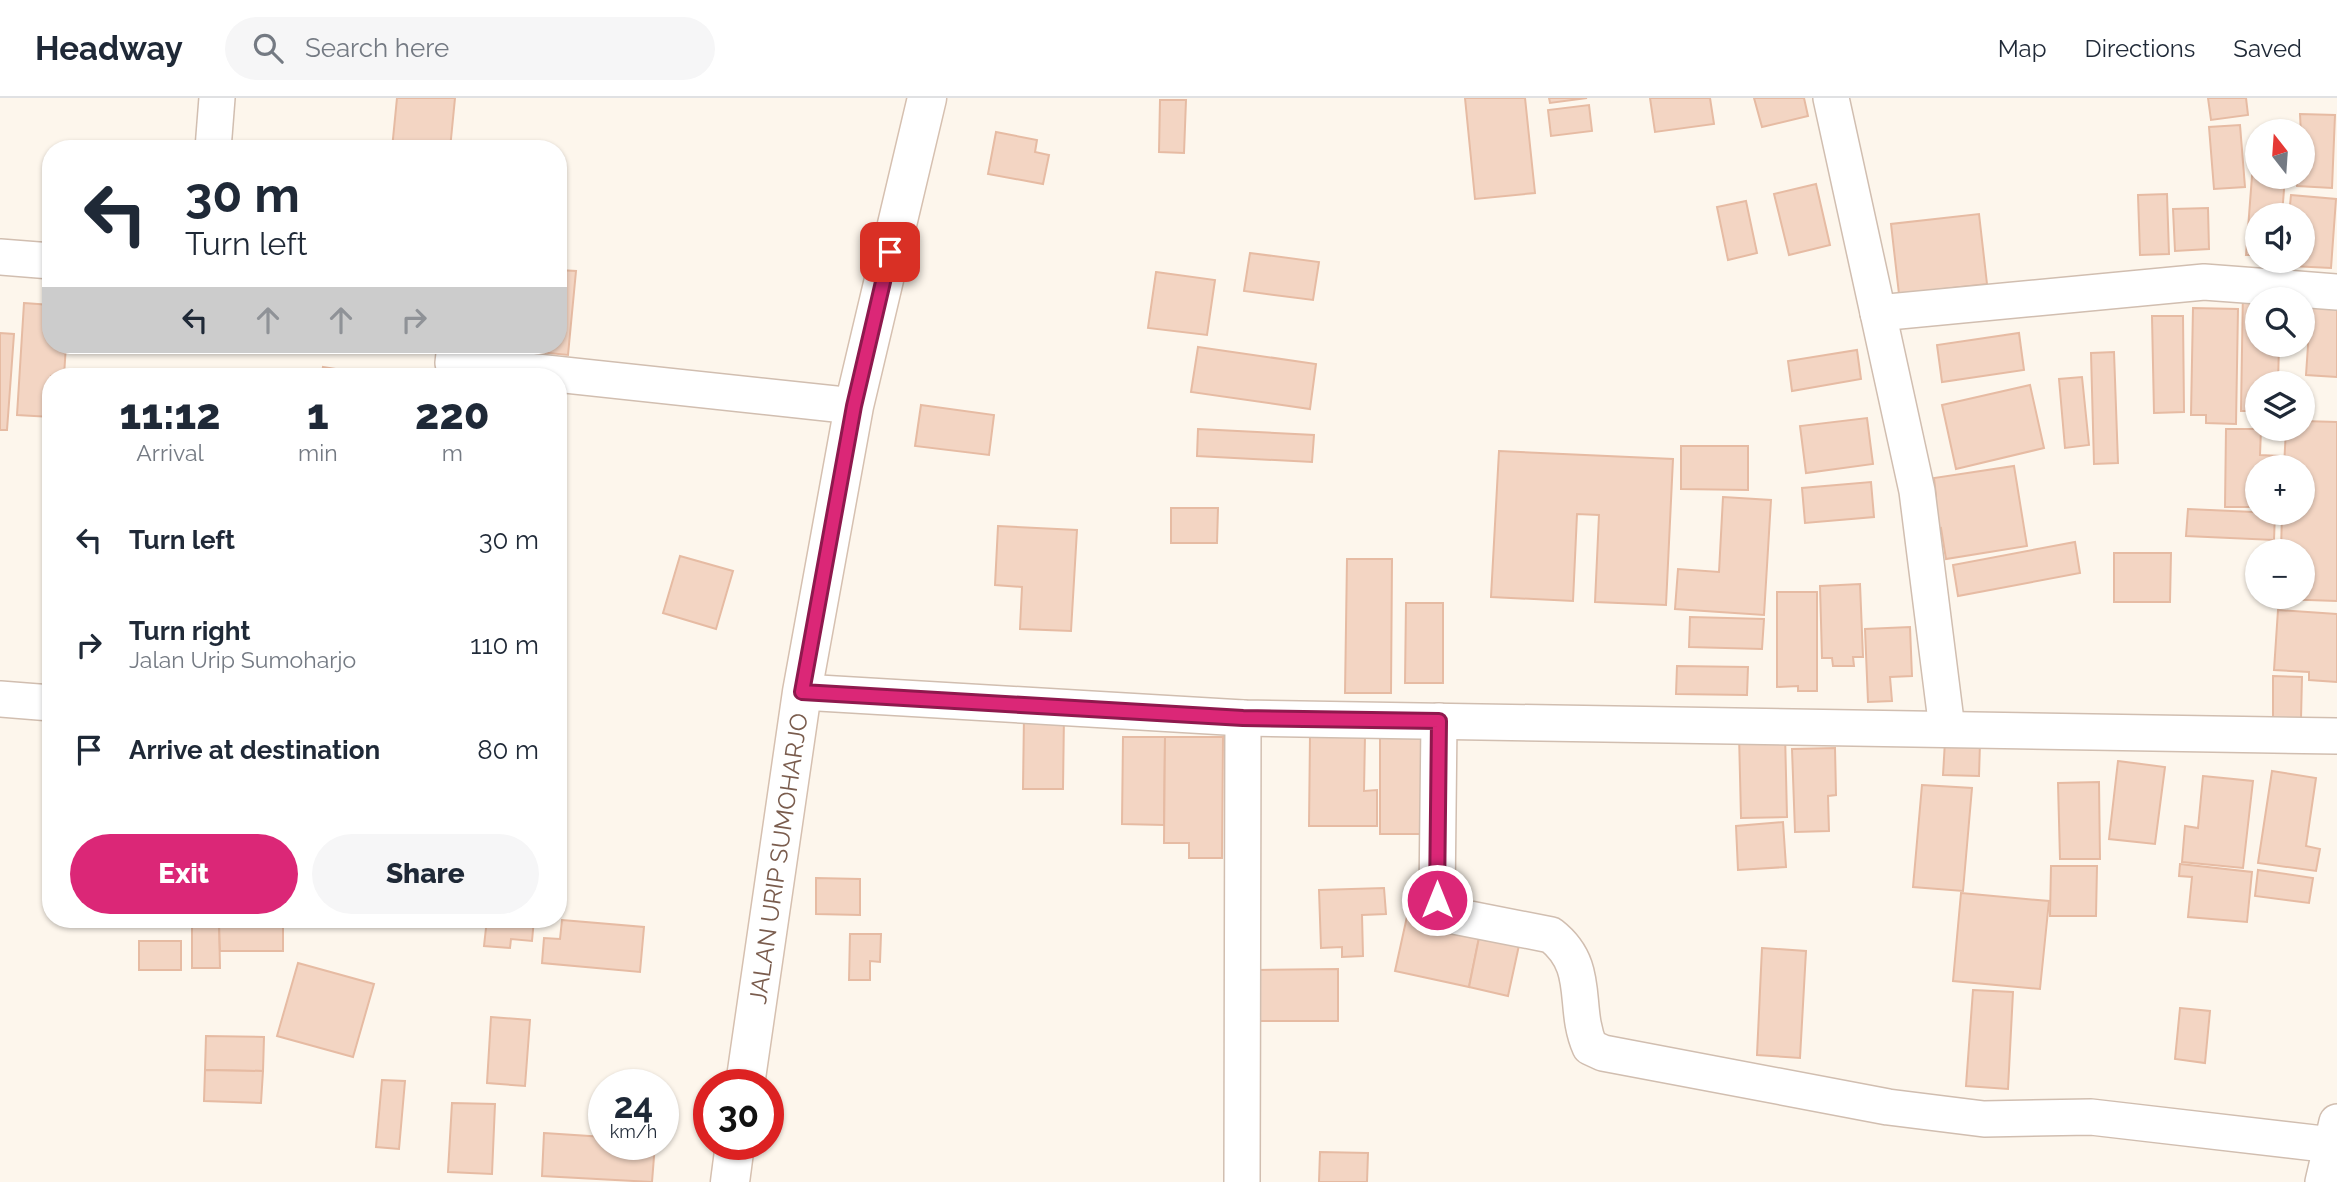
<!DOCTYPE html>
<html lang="en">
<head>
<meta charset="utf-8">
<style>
	:root { --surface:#fff; --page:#f6f6f7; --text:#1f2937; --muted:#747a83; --line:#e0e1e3; --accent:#db2777 }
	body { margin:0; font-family:Raleway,sans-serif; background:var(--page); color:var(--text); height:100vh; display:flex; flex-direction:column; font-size:26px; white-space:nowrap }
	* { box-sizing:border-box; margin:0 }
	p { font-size:23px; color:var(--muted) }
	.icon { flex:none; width:38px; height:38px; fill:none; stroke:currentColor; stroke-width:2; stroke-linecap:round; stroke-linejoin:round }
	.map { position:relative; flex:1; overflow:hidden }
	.drawer { position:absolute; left:42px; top:270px; width:525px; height:560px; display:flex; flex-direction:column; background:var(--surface); border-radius:28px; box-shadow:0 2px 5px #0004 }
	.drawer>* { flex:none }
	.banner { position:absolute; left:42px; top:42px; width:525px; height:214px; border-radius:28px; box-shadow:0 2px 5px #0004; background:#fff; color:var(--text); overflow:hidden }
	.needle { width:46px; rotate:343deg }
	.controls { position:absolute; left:2245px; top:21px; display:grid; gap:14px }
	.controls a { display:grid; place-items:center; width:70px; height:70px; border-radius:50%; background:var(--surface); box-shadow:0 2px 5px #0004; font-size:35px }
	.speed { position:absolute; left:588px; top:971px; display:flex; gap:14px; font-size:35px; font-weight:700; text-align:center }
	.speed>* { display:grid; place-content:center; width:91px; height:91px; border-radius:50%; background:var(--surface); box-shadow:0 2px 5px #0004; line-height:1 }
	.speed small { font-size:18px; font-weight:400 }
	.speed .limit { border:10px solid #d22; background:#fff; color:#111 }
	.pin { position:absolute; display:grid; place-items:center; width:60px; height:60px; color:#fff; margin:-30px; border-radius:14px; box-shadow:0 4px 10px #0006 }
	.me { position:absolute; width:77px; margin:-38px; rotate:0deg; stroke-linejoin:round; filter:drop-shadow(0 0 5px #0008) }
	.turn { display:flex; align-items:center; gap:24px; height:147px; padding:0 28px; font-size:32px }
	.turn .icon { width:91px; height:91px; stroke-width:2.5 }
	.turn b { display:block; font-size:49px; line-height:60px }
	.lanes { display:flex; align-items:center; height:66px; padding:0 28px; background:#0003; justify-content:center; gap:35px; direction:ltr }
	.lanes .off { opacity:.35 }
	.eta { display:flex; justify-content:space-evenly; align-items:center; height:119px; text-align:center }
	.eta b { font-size:42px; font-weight:800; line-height:49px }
	.action { display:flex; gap:14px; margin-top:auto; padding:14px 28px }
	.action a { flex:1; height:80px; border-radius:42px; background:var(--accent); color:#fff; font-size:28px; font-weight:800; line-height:80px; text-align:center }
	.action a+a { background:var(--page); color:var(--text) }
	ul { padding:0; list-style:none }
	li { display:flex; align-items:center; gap:21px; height:105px; padding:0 28px }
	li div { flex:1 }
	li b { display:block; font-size:26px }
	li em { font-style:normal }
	header { display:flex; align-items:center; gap:42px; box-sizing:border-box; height:98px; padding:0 35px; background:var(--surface); border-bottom:2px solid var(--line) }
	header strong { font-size:33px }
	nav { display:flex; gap:38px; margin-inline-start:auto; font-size:24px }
	.search { width:490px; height:63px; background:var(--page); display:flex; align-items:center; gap:18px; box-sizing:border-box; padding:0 24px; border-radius:38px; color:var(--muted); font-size:26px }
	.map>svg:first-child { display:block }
</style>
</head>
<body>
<header>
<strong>Headway</strong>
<div class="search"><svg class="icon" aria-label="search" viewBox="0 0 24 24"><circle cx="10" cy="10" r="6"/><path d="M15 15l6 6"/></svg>Search here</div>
<nav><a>Map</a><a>Directions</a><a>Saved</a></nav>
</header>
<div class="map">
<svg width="2337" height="1084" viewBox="0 0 2337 1084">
	<rect width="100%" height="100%" fill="#fdf6ec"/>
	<g fill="#f3d5c3" stroke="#e6bba3" stroke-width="2">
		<path d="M397,0H455L450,51H392Z"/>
		<path d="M1465,0H1525L1535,95L1475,101Z"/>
		<path d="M1549,0H1587L1550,5Z"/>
		<path d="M1650,0H1710L1714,26L1655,34Z"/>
		<path d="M1754,0H1804L1808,18L1762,29Z"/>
		<path d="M2208,0H2246L2248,17L2211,22Z"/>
		<path d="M1160,2H1186L1184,55L1159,54Z"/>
		<path d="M1589,7L1592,33L1551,38L1548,12Z"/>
		<path d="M2300,16L2335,17L2332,90L2297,88V79H2303Z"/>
		<path d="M2240,27L2245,89L2214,91L2209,29Z"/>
		<path d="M996,34L1037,42L1035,54L1049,57L1043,86L988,76Z"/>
		<path d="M2253,65L2258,66V79H2285L2282,117H2258V157H2246Z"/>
		<path d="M1816,86L1830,147L1789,157L1774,96Z"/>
		<path d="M2167,96L2169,156L2140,157L2138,97Z"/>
		<path d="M2291,97L2336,101L2331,170L2291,168L2292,163H2303V117H2289Z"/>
		<path d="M1746,103L1757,155L1728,162L1717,109Z"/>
		<path d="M2208,110L2209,151L2175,153L2173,111Z"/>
		<path d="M1979,116L1987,186L1899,196L1891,126Z"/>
		<path d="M1250,155L1319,164L1313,202L1244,193Z"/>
		<path d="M558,172L576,173L568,257L539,254L540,247H558Z"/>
		<path d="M1156,174L1215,182L1207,237L1148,230Z"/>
		<path d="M2243,191L2258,201V247H2279L2278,285H2258V313H2241Z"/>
		<path d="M2311,203L2337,205V279L2306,277Z"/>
		<path d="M24,205L51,207V247H66L64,278H51V319L17,317Z"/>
		<path d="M2193,210L2238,211L2236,326L2206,325V317H2191Z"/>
		<path d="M2152,218H2183L2184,314L2154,315Z"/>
		<path d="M0,235L14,236L7,332H0Z"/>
		<path d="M2019,235L2024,272L1942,284L1937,247Z"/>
		<path d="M1198,249L1316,266L1310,311L1191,294Z"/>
		<path d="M1857,252L1861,281L1792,293L1788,263Z"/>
		<path d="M2114,254L2118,365L2094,366L2091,255Z"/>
		<path d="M323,269L380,278H321Z"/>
		<path d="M2082,279L2089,347L2065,350L2059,281Z"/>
		<path d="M2030,287L2044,350L1956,371L1942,307Z"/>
		<path d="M921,307L994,317L989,357L915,348Z"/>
		<path d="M1867,320L1873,366L1806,375L1800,328Z"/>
		<path d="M2303,323L2337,324V503L2279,501L2303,499V453H2281L2282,415H2303V369H2284L2286,331H2303Z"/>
		<path d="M1198,331L1314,337L1312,364L1197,358Z"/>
		<path d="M2226,331H2261L2260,357L2280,358V369H2258V409H2225Z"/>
		<path d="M1681,348H1748V392L1681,391Z"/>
		<path d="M1499,353L1673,361L1666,507L1595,504L1599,417L1577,416L1573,503L1491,499Z"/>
		<path d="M2014,368L2027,448L1946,461L1941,430L1931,432L1926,399L1936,398L1934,380Z"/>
		<path d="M1871,384L1874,419L1805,425L1802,390Z"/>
		<path d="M1723,399L1771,402L1764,517L1675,511L1678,471L1719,474Z"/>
		<path d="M1171,410H1218L1217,445H1171Z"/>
		<path d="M2188,411L2275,415L2274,442L2186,438Z"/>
		<path d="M998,428L1077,432L1071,533L1020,531L1022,489L995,487Z"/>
		<path d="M2075,444L2080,475L1958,498L1953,467Z"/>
		<path d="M2114,455H2171L2170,504H2114Z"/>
		<path d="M680,458L733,473L716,531L663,515Z"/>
		<path d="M1347,461H1392L1391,595H1345Z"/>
		<path d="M1860,486L1863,559H1853L1854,568H1833L1832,560H1822L1820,488Z"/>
		<path d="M1777,494H1817V593H1798V588L1777,589Z"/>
		<path d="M1406,505H1443V585H1405Z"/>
		<path d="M2278,512L2337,516V584L2309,582V574L2274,572Z"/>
		<path d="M1690,519L1764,521L1762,551L1689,549Z"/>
		<path d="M1910,529L1912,578L1890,579L1892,603L1868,604L1865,531Z"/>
		<path d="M1677,568L1748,569L1747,597L1676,596Z"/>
		<path d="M2273,578L2302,579L2301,621H2273Z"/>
		<path d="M1024,617H1064L1063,691H1023Z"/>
		<path d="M1785,635L1787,719L1741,720L1739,636Z"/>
		<path d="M1310,637H1365L1364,693L1377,692V728H1309Z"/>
		<path d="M1380,638H1422L1435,736H1380Z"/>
		<path d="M1123,639H1165L1164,727L1122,726Z"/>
		<path d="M1165,639H1223L1222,760H1189V745H1164Z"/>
		<path d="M1945,643L1980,645L1979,678L1943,677Z"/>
		<path d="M1835,650L1836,697L1828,698L1829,733L1795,734L1792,651Z"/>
		<path d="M2118,663L2165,669L2155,746L2109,741Z"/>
		<path d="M2272,673L2316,680L2306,748L2320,751L2316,773L2258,765Z"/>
		<path d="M2203,678L2253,683L2243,770L2182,764L2185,728L2198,730Z"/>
		<path d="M2099,684L2100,761H2060L2058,685Z"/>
		<path d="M1922,687L1972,690L1963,793L1913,789Z"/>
		<path d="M1783,724L1786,769L1738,772L1736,728Z"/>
		<path d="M2180,766L2252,774L2247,824L2188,819L2192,779L2179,778Z"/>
		<path d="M2051,768H2097L2096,818H2050Z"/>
		<path d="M2258,772L2313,780L2309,805L2255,798Z"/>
		<path d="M816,780L860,781V817L816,816Z"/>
		<path d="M1384,790L1386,816L1362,817L1363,858L1342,859V849L1321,850L1319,792Z"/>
		<path d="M1961,795L2049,803L2040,891L1953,883Z"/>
		<path d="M1408,814L1481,830L1469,889L1395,873Z"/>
		<path d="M192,821H219L220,870H192Z"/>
		<path d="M487,821H534L532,843L511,841L510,850L484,848Z"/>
		<path d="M562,822L644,829L640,874L542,865L544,840L560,841Z"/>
		<path d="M219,825H283V853H220Z"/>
		<path d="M1481,830L1521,838L1508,898L1469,889Z"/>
		<path d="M850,836H881L880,864L870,863V882H849Z"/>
		<rect x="139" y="843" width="42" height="29"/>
		<path d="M1762,850L1806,853L1800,960L1757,957Z"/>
		<path d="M298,865L374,886L353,959L277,938Z"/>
		<path d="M1338,871V923H1256V872Z"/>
		<path d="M1973,892L2013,894L2008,991L1966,988Z"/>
		<path d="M2180,910L2210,913L2205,965L2175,961Z"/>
		<path d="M491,919L530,922L525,988L487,985Z"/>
		<path d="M206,938L264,939L263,973L205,972Z"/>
		<path d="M205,972L263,973L261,1005L204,1003Z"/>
		<path d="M382,982L405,983L399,1051L376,1049Z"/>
		<path d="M452,1005L495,1006L492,1076L448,1074Z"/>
		<path d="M544,1035L604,1039V1046H655L652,1084L542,1078Z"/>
		<path d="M1320,1054L1368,1055L1367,1084H1319Z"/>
	</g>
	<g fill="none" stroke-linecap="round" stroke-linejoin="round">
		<defs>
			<g id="street">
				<path d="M1831,0L1917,393L1947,631"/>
				<path d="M213,51L217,0"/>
				<path d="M0,159L51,163"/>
				<path d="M1878,215L2204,184L2337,194"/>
				<path d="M455,247L453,265L854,308"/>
				<path d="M802,594L1243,620L2337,638"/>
				<path d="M0,601L51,605"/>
				<path d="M1439,623L1437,801L1440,810L1449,817L1551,837C1592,869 1572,909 1590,949L1603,955L1888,1009L1984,1021L2091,1019L2332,1047"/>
				<path d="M1242,1084L1243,620"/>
				<path d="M2323,1084L2337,1024"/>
			</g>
			<g id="secondary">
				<path id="s1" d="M745,987L802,594L854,308L927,0"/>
				<path d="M730,1084L735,1046"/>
			</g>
		</defs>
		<use href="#street" stroke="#d1beb0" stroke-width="38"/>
		<use href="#secondary" stroke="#d6c0b0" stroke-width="41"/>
		<use href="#street" stroke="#fff" stroke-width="35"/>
		<use href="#secondary" stroke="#fff" stroke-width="38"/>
	</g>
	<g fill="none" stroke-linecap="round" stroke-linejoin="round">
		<defs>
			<path id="route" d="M890,154L854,308L802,594L1243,620L1439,623L1437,802"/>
		</defs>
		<use href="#route" stroke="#8e194d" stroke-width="18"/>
		<use href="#route" stroke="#db2777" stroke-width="12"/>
	</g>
	<g text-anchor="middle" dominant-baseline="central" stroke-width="7" stroke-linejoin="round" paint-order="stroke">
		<g font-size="24" fill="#7a5c4d" stroke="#fffaf3">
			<text stroke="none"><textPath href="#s1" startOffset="229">JALAN URIP SUMOHARJO</textPath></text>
		</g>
	</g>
</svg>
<div class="controls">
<a><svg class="needle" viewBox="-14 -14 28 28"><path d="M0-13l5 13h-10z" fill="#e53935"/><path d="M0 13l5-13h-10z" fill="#747a83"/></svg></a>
<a><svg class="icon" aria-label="sound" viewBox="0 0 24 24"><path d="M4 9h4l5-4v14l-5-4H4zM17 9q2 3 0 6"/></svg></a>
<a><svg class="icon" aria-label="search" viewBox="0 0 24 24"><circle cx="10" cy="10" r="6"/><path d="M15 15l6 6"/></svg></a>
<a><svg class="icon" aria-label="layers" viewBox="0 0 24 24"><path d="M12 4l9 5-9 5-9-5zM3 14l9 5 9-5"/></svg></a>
<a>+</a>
<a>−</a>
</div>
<div class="speed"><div>24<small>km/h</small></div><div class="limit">30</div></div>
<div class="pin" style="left:890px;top:154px;background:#d93025"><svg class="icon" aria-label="arrive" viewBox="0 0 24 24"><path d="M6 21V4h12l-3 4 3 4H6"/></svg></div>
<svg class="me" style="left:1437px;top:802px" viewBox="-20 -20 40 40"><circle r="17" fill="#db2777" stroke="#fff" stroke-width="3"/><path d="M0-11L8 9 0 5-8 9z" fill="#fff"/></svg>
<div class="banner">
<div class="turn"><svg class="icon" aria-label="left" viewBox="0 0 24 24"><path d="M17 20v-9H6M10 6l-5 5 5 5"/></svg><div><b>30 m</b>Turn left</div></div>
<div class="lanes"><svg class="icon" aria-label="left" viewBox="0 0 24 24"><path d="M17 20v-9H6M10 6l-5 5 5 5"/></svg><svg class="icon off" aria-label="ahead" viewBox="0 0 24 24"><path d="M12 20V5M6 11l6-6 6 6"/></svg><svg class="icon off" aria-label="ahead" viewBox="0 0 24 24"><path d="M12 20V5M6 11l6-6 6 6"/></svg><svg class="icon off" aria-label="right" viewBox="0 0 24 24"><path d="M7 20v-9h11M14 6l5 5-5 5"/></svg></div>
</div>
<section class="drawer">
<div class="eta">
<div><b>11:12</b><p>Arrival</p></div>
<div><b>1</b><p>min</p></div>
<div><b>220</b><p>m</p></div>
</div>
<ul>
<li><svg class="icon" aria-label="left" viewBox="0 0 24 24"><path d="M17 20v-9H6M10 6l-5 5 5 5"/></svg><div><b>Turn left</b></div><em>30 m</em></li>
<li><svg class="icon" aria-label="right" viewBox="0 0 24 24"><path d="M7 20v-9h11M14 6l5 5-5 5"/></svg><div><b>Turn right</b><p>Jalan Urip Sumoharjo</p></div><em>110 m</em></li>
<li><svg class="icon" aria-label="arrive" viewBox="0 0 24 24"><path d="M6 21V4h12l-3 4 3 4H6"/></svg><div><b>Arrive at destination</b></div><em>80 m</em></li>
</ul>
<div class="action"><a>Exit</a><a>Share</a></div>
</section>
</div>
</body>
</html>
